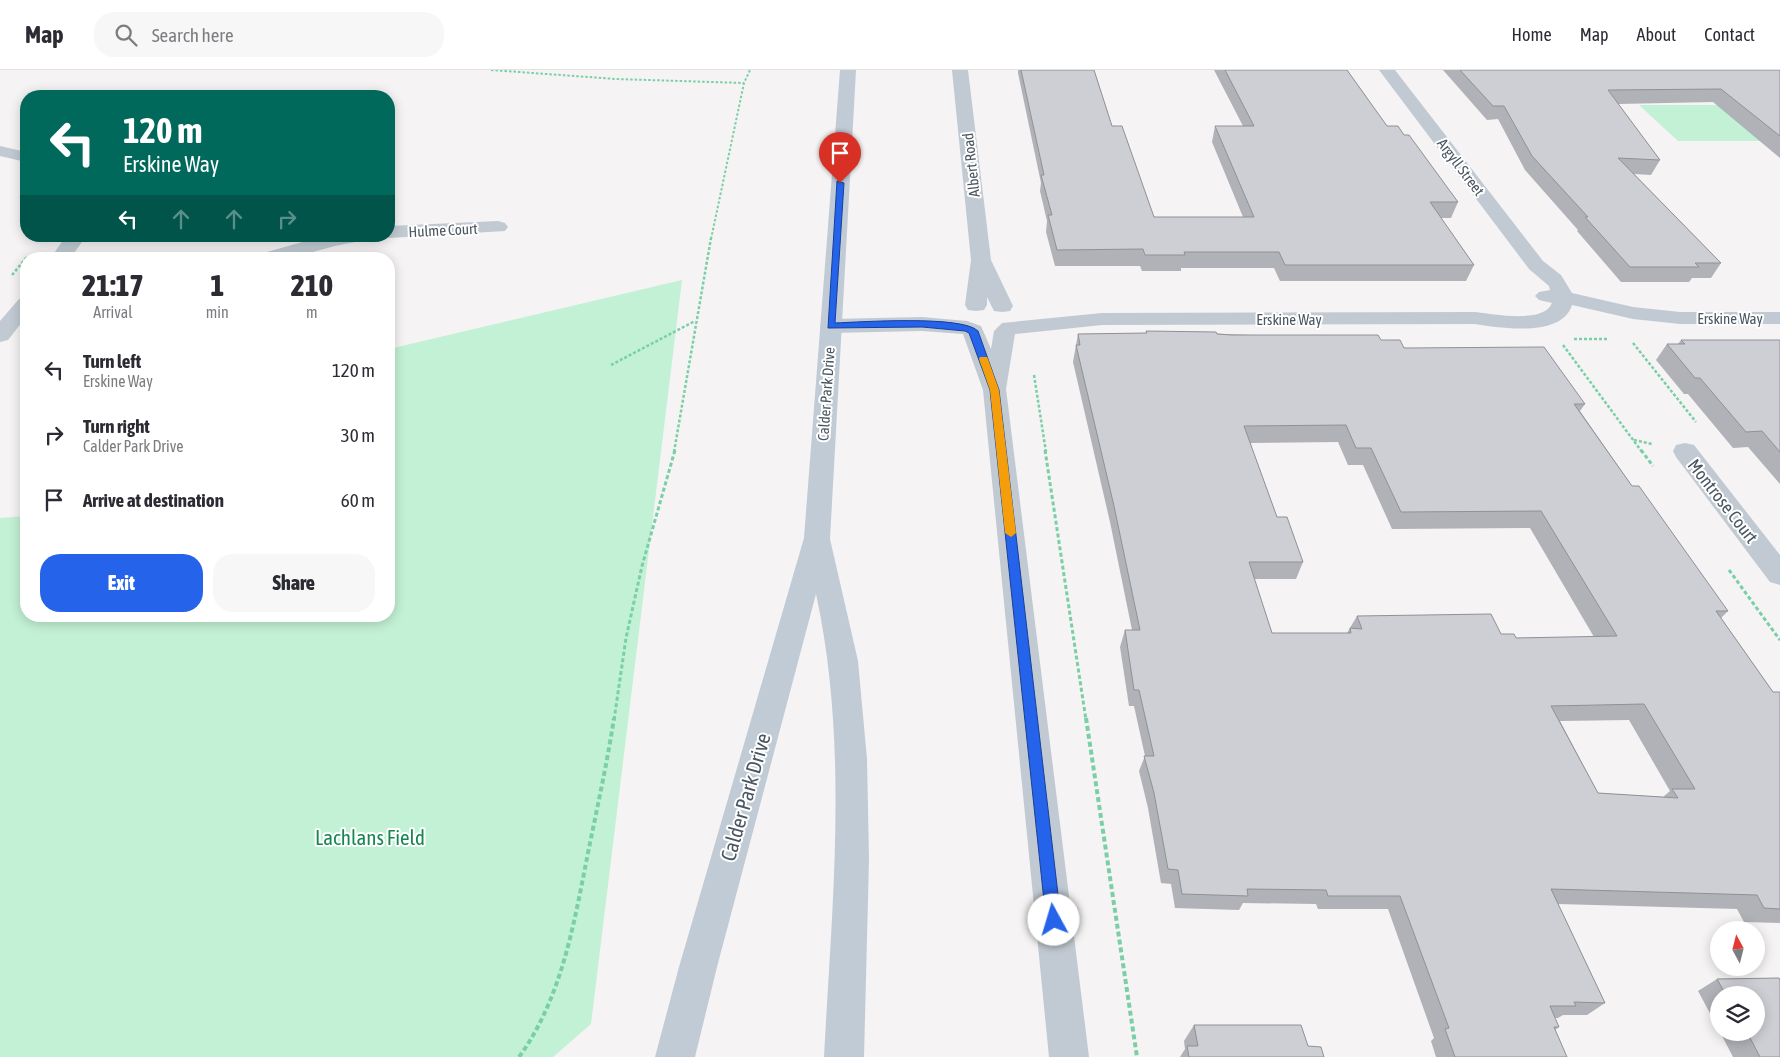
<!DOCTYPE html>
<html lang="en">
<head>
<meta charset="utf-8">
<style>
	:root { --surface:#fff; --page:#f7f7f7; --text:#2b2b33; --muted:#7c7c81; --line:#e1e1e2; --accent:#2563eb }
	body { margin:0; font-family:"Asap Condensed",sans-serif; background:var(--page); color:var(--text); height:100vh; display:flex; flex-direction:column; font-size:19px; white-space:nowrap }
	* { box-sizing:border-box; margin:0 }
	p { font-size:16px; color:var(--muted) }
	.icon { flex:none; width:28px; height:28px; fill:none; stroke:currentColor; stroke-width:2; stroke-linecap:round; stroke-linejoin:round }
	.map { position:relative; flex:1; overflow:hidden }
	.side { position:absolute; left:20px; top:182px; width:375px; height:370px; display:flex; flex-direction:column; background:var(--surface); border-radius:20px; box-shadow:0 2px 12px #0003 }
	.side>* { flex:none }
	.banner { position:absolute; left:20px; top:20px; width:375px; height:152px; border-radius:20px; box-shadow:0 2px 12px #0003; background:#00695c; color:#fff; overflow:hidden }
	.needle { width:32px; rotate:353deg }
	.fabs { position:absolute; left:1710px; top:851px; display:grid; gap:10px }
	.fabs a { display:grid; place-items:center; width:55px; height:55px; border-radius:50%; background:var(--surface); box-shadow:0 2px 12px #0003; font-size:25px }
	.pin { position:absolute; display:grid; place-items:center; width:42px; height:42px; color:#fff; margin:-51px -21px; border-radius:50% 50% 50% 0; rotate:-45deg; box-shadow:0 0 5px #0007 }
	.pin .icon { rotate:45deg }
	.me { position:absolute; width:55px; margin:-28px; rotate:354deg; stroke-linejoin:round; filter:drop-shadow(0 0 4px #0008) }
	.turn { display:flex; align-items:center; gap:18px; height:105px; padding:0 20px; font-size:22px }
	.turn .icon { width:65px; height:65px; stroke-width:2.5 }
	.turn b { display:block; font-size:35px; line-height:42px }
	.lanes { display:flex; align-items:center; height:48px; padding:0 20px; background:#0003; justify-content:center; gap:25px; direction:ltr }
	.lanes .off { opacity:.35 }
	.eta { display:flex; justify-content:space-evenly; align-items:center; height:85px; text-align:center }
	.eta b { font-size:30px; font-weight:800; line-height:35px }
	.action { display:flex; gap:10px; margin-top:auto; padding:10px 20px }
	.action a { flex:1; height:58px; border-radius:20px; background:var(--accent); color:#fff; font-size:20px; font-weight:800; line-height:58px; text-align:center }
	.action a+a { background:var(--page); color:var(--text) }
	ul { padding:0; list-style:none }
	li { display:flex; align-items:center; gap:15px; height:65px; padding:0 20px }
	li div { flex:1 }
	li b { display:block; font-size:19px }
	li em { font-style:normal }
	header { display:flex; align-items:center; gap:30px; box-sizing:border-box; height:70px; padding:0 25px; background:var(--surface); border-bottom:1px solid var(--line) }
	header strong { font-size:24px }
	nav { display:flex; gap:28px; margin-inline-start:auto; font-size:18px }
	.search { width:350px; height:45px; background:var(--page); display:flex; align-items:center; gap:12px; box-sizing:border-box; padding:0 18px; border-radius:20px; color:var(--muted); font-size:19px }
	.map>svg:first-child { display:block }
</style>
</head>
<body>
<header>
<strong>Map</strong>
<div class="search"><svg class="icon" aria-label="search" viewBox="0 0 24 24"><circle cx="10" cy="10" r="6"/><path d="M15 15l6 6"/></svg>Search here</div>
<nav><a>Home</a><a>Map</a><a>About</a><a>Contact</a></nav>
</header>
<div class="map">
<svg width="1780" height="987" viewBox="0 0 1780 987">
	<rect width="100%" height="100%" fill="#f5f3f3"/>
	<g fill="#c3f1d5">
		<path d="M1639,35H1780V71H1678Z"/>
		<path d="M682,210L591,954L553,987H0V448L26,446V546H389V279Z"/>
	</g>
	<g fill="none" stroke-linecap="round" stroke-linejoin="round">
		<g stroke="#7ad0a6" stroke-width="2" stroke-dasharray="2.5 2" stroke-linecap="butt">
			<path d="M491,0L616,9L744,13"/>
			<path d="M711,169L744,13L750,0"/>
		</g>
		<g stroke="#7ad0a6" stroke-width="2.5" stroke-dasharray="3 2" stroke-linecap="butt">
			<path d="M12,205L27,187"/>
			<path d="M1574,269H1608"/>
			<path d="M1633,273L1696,352"/>
			<path d="M1563,275L1642,382"/>
			<path d="M611,295L695,251"/>
			<path d="M1034,305L1046,382"/>
			<path d="M1634,370L1652,374"/>
			<path d="M674,382L711,168"/>
		</g>
		<g stroke="#7ad0a6" stroke-width="3" stroke-dasharray="4 2.5" stroke-linecap="butt">
			<path d="M1045,380L1086,650"/>
			<path d="M1641,380L1653,396"/>
			<path d="M1729,500L1780,570"/>
			<path d="M614,650L626,568L642,496L675,380"/>
		</g>
		<g stroke="#7ad0a6" stroke-width="4" stroke-dasharray="5 3" stroke-linecap="butt">
			<path d="M1086,648L1137,987"/>
			<path d="M519,987C562,928 574,853 588,783C597,738 607,694 614,648"/>
		</g>
		<g fill="#c1cad2" fill-rule="evenodd">
			<path d="M952,0H968L991,190L1013,236L1010,241L1002,242L994,241L987,227V235L984,240L976,241L968,240L965,235L971,190Z"/>
			<path d="M1379,0H1395L1543,191L1561,205L1572,223L1633,237L1680,242H1780V254H1680L1633,249L1572,235C1562,268 1500,258 1475,254L1102,255L1015,264L1006,319L1089,987H1049L983,320L963,264L922,261L831,263L823,261L820,256L823,251L831,249L922,247L967,251L981,256L991,279L994,261L1002,253L1102,243L1475,242C1493,244 1544,254 1552,233L1539,230L1535,226L1539,222L1550,220L1549,216L1529,199Z"/>
			<path d="M0,76L26,82V92L0,86Z"/>
			<path d="M498,151L505,153L508,157L505,161L389,168L383,166H389V156Z"/>
			<path d="M66,166H86L70,189H50Z"/>
			<path d="M324,166H368L365,170L335,176L287,189H253L256,185Z"/>
			<path d="M26,227V247L8,270L0,272V251L19,229Z"/>
			<path d="M1685,373L1694,375L1780,485V515L1770,512L1676,387L1673,381L1676,375Z"/>
		</g>
		<path fill="#c1cbd6" fill-rule="evenodd" d="M840,0H856L830,469L858,591L867,689L869,789L864,987H824C832,833 849,676 816,524L717,897L695,987H655L679,897L804,468Z"/>
	</g>
	<g fill="#b0b2b7" fill-rule="evenodd">
		<path d="M1018,0H1094L1112,56L1154,147H1243L1212,72L1215,56H1243L1214,0H1347L1387,56L1404,65L1458,132L1451,148H1441L1474,195L1466,211H1280L1274,198H1181V201H1142L1140,196H1055L1046,162L1047,151L1040,121L1041,113L1018,3Z"/>
		<path d="M1443,0H1780V88L1713,32L1618,34L1660,90L1651,105L1634,104L1721,193L1711,208H1692L1689,212H1621L1577,161L1578,160L1525,100L1498,49L1487,50Z"/>
		<path d="M1146,261L1381,270L1585,334L1580,341L1632,416L1728,541L1721,548L1773,622H1780V853L1744,852L1737,839L1558,834L1605,933L1587,945H1563L1558,948H1555L1559,957L1555,960L1567,987H1436L1431,971L1434,968L1388,839H1318L1316,834L1243,833L1239,840L1175,838L1171,814L1161,813L1148,738L1139,701L1145,686L1134,636H1129L1120,577L1125,560H1132L1110,452L1073,292L1078,264L1146,263ZM1338,372L1348,395H1363L1392,459L1530,458L1594,567L1516,568L1501,564L1357,546L1347,563H1272L1254,509H1296L1303,492L1277,447L1250,373ZM1629,650L1670,721L1663,727L1598,723L1560,651Z"/>
		<path d="M1681,270H1780V414L1748,377L1733,378L1688,324H1684L1656,290L1667,274H1678Z"/>
		<path d="M1779,908L1780,910V987H1733L1720,962H1756V925H1719V960L1698,921L1717,909Z"/>
		<path d="M1194,955L1308,976L1324,987H1180L1185,979L1184,971Z"/>
	</g>
	<g fill="#cdcfd5" stroke="#909195" fill-rule="evenodd">
		<path d="M1021,0H1094L1112,56H1122L1154,147H1254L1215,56H1254L1225,0H1347L1387,56H1398L1404,65H1409L1458,132H1430L1474,195H1285L1279,182H1184L1185,185H1145L1143,179L1057,180L1048,145H1052L1041,105H1044Z"/>
		<path d="M1460,0H1780V66L1721,19L1608,20L1660,90L1618,88L1721,193H1695L1699,197H1630L1585,147H1588L1532,86L1504,36H1493Z"/>
		<path d="M1146,261L1216,262L1217,264L1232,265H1378L1381,270H1400L1404,278L1544,277L1585,334H1574L1632,416H1639L1728,541H1716L1773,622H1780V839L1764,838L1757,825L1551,819L1605,933L1574,932L1576,936H1550L1559,957H1554L1567,987H1455L1445,959L1449,958L1400,826H1328L1326,820L1247,819L1248,826L1182,824L1178,800L1168,799L1154,723L1144,686H1154L1139,620H1134L1125,560H1140L1114,436L1076,275H1080L1078,264L1147,263ZM1346,355L1356,378H1371L1401,442L1541,441L1617,566L1516,568L1514,564H1501L1491,544L1357,546L1362,559L1350,558L1351,563H1272L1249,492H1303L1287,447H1277L1244,356ZM1644,634L1695,719H1672L1678,728L1598,723L1551,636Z"/>
		<path d="M1681,270H1780V382L1762,361L1746,362L1700,308H1695L1667,274H1685Z"/>
		<path d="M1779,908L1780,910V987H1760L1747,962H1756V925H1726L1717,909Z"/>
		<path d="M1194,955H1301L1308,976L1321,977L1324,987H1189L1187,976H1198Z"/>
	</g>
	<path fill="#2563eb" stroke="#184099" d="M837,111L844,113L835,253C861,252 962,245 978,261L999,320L1061,850L1059,855L1054,857L1049,855L1046,850L990,320L969,263L965,261L922,257L828,258Z"/>
	<path fill="#f59e0b" d="M980,287H987L988,289L999,320L1016,463L1011,467L1005,463L990,320L979,289Z"/>
	<g text-anchor="middle" dominant-baseline="central" stroke-width="4" stroke-linejoin="round" paint-order="stroke">
		<g font-size="15" fill="#4a5661" stroke="#fff">
			<text transform="translate(971 95) rotate(-96)">Albert Road</text>
			<text transform="translate(1461 97) rotate(53)">Argyll Street</text>
			<text transform="translate(443 160) rotate(-3)">Hulme Court</text>
			<text x="1730" y="248">Erskine Way</text>
			<text x="1289" y="249">Erskine Way</text>
			<text transform="translate(826 324) rotate(-86)">Calder Park Drive</text>
		</g>
		<g font-size="18" fill="#4a5661" stroke="#fff">
			<text transform="translate(1723 431) rotate(52)">Montrose Court</text>
		</g>
		<g font-size="21" fill="#4a5661" stroke="#fff">
			<text transform="translate(745 727) rotate(-74)">Calder Park Drive</text>
		</g>
		<g font-size="21" fill="#17864f" stroke="#fff">
			<text x="370" y="767">Lachlans Field</text>
		</g>
	</g>
</svg>
<div class="fabs">
<a><svg class="needle" viewBox="-14 -14 28 28"><path d="M0-13l5 13h-10z" fill="#e53935"/><path d="M0 13l5-13h-10z" fill="#7c7c81"/></svg></a>
<a><svg class="icon" aria-label="layers" viewBox="0 0 24 24"><path d="M12 4l9 5-9 5-9-5zM3 14l9 5 9-5"/></svg></a>
</div>
<div class="pin" style="left:840px;top:113px;background:#d93025"><svg class="icon" aria-label="arrive" viewBox="0 0 24 24"><path d="M6 21V4h12l-3 4 3 4H6"/></svg></div>
<svg class="me" style="left:1054px;top:850px" viewBox="-20 -20 40 40"><circle r="19" fill="#fff"/><path d="M0-13L10 11 0 6-10 11z" fill="#2563eb"/></svg>
<div class="banner">
<div class="turn"><svg class="icon" aria-label="left" viewBox="0 0 24 24"><path d="M17 20v-9H6M10 6l-5 5 5 5"/></svg><div><b>120 m</b>Erskine Way</div></div>
<div class="lanes"><svg class="icon" aria-label="left" viewBox="0 0 24 24"><path d="M17 20v-9H6M10 6l-5 5 5 5"/></svg><svg class="icon off" aria-label="ahead" viewBox="0 0 24 24"><path d="M12 20V5M6 11l6-6 6 6"/></svg><svg class="icon off" aria-label="ahead" viewBox="0 0 24 24"><path d="M12 20V5M6 11l6-6 6 6"/></svg><svg class="icon off" aria-label="right" viewBox="0 0 24 24"><path d="M7 20v-9h11M14 6l5 5-5 5"/></svg></div>
</div>
<section class="side">
<div class="eta">
<div><b>21:17</b><p>Arrival</p></div>
<div><b>1</b><p>min</p></div>
<div><b>210</b><p>m</p></div>
</div>
<ul>
<li><svg class="icon" aria-label="left" viewBox="0 0 24 24"><path d="M17 20v-9H6M10 6l-5 5 5 5"/></svg><div><b>Turn left</b><p>Erskine Way</p></div><em>120 m</em></li>
<li><svg class="icon" aria-label="right" viewBox="0 0 24 24"><path d="M7 20v-9h11M14 6l5 5-5 5"/></svg><div><b>Turn right</b><p>Calder Park Drive</p></div><em>30 m</em></li>
<li><svg class="icon" aria-label="arrive" viewBox="0 0 24 24"><path d="M6 21V4h12l-3 4 3 4H6"/></svg><div><b>Arrive at destination</b></div><em>60 m</em></li>
</ul>
<div class="action"><a>Exit</a><a>Share</a></div>
</section>
</div>
</body>
</html>
